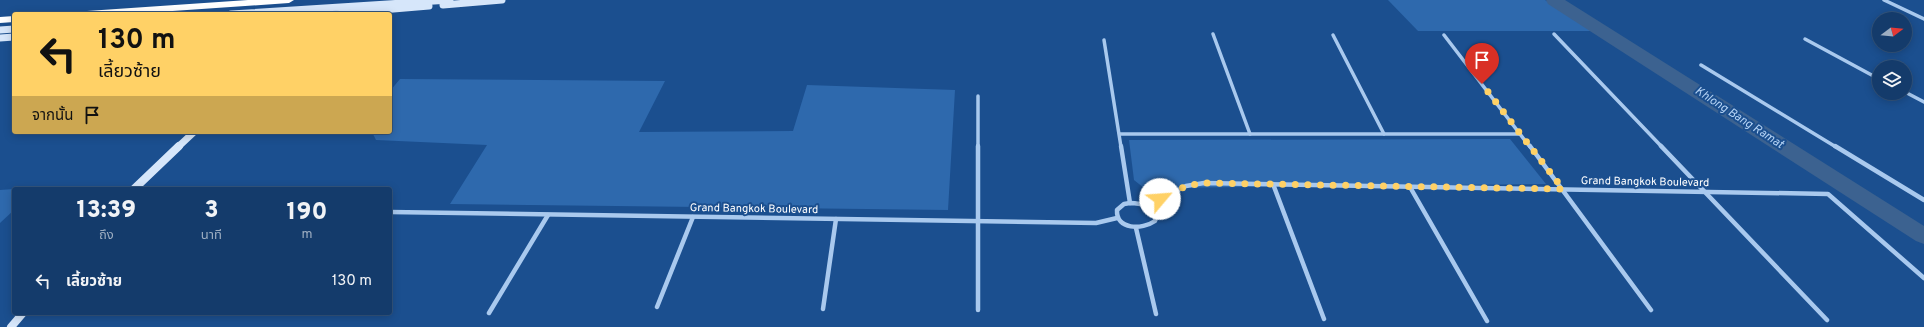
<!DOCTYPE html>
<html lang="th">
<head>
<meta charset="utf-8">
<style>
	:root { --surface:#143b6b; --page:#214673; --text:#f1f3f6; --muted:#9dadc1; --line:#33557e }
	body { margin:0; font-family:Overpass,"Noto Sans Thai",sans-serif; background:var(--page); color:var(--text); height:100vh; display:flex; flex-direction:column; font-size:15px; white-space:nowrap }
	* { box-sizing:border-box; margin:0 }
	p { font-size:13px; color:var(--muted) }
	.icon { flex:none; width:22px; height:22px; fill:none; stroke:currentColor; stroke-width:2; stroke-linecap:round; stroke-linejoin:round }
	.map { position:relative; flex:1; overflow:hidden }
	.panel { position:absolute; left:12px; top:187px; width:380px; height:128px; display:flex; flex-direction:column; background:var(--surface); border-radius:4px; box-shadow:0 2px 10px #0003,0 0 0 1px var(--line) }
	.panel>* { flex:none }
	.top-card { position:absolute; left:12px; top:12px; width:380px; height:122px; border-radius:4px; box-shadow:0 2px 10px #0003,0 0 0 1px var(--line); background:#ffd166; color:#111; overflow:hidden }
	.needle { width:26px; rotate:74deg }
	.buttons { position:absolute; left:1872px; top:12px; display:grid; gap:8px }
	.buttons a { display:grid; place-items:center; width:40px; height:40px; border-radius:50%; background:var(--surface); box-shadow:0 2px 10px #0003,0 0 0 1px var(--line); font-size:20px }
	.pin { position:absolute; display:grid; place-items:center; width:34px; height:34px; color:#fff; margin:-41px -17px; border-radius:50% 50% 50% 0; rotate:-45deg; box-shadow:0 0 4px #0007 }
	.pin .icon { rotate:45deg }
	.me { position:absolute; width:44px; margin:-22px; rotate:63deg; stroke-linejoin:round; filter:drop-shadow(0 0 3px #0008) }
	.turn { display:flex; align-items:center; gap:14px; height:84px; padding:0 20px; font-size:18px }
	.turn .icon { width:52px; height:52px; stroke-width:2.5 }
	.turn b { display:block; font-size:28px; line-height:34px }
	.then { display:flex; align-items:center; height:38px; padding:0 20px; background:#0003; gap:8px; font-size:15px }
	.eta { display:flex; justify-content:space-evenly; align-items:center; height:68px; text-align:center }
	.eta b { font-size:24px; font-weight:800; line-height:28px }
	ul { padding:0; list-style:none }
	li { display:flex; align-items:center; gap:12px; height:52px; padding:0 20px }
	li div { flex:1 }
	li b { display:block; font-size:15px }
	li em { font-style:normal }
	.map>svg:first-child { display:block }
</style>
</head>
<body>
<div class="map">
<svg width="1924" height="327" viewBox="0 0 1924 327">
	<rect width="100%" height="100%" fill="#1b4f8f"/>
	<g fill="#2e69ad">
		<path d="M1388,0H1545L1593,31H1418Z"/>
		<path d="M400,79L665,81L639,132L793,131L807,85L955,90L948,210L450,204L487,145L376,140L372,132H390V91Z"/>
		<path d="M1510,139L1546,184L1144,188L1134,180L1129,140Z"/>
		<path d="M14,189V210L0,223V190Z"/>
	</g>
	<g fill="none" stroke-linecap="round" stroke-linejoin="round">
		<path fill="#3c6290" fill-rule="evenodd" d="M1546,0H1565L1924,226V244L1916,241L1548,4Z"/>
		<g stroke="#a9c9ee" stroke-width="3.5">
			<path d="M1884,0L1924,19"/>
			<path d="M1213,34L1250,134"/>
			<path d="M1554,34L1662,147"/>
			<path d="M1333,35L1384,134"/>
			<path d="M1444,35L1530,147"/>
			<path d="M1805,39L1879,79"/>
			<path d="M1104,40L1121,147"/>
			<path d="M1701,65L1836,147"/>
			<path d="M1905,92L1924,102"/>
			<path d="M978,96V147"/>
			<path d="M1120,134H1520"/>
		</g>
		<g stroke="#a9c9ee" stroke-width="4.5">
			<path d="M978,146V310"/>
			<path d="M1121,146L1130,203"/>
			<path d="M1530,146L1651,310"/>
			<path d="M1661,146L1827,320"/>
			<path d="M1835,146L1924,200"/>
			<path d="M1273,184L1324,319"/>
			<path d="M1410,187L1487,321"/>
			<path d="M1130,203C1142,203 1151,206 1156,217L1155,221C1142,230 1116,230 1117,210L1124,204Z"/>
			<path d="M1147,206L1186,186L1204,183L1828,194L1924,278"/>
			<path d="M390,212L1096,223L1117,218"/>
			<path d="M1136,228L1156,314"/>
			<path d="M657,307L693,217"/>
			<path d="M823,309L836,219"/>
			<path d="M489,313L548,215"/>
		</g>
		<g stroke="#d6e6fa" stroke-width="7">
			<path d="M443,5L502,0"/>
			<path d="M231,14L450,0"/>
			<path d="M334,14L429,6"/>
			<path d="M0,30L14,29"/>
			<path d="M0,38L14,37"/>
			<path d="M178,147L194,132"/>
		</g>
		<g stroke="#d6e6fa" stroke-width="8">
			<path d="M134,189L179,146"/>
			<path d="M11,327L23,313"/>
		</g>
		<g fill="#fff" fill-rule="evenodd">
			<path d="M248,0H294L289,3L129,14H82L87,11Z"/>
			<path d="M14,16V22L0,23V17Z"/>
		</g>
	</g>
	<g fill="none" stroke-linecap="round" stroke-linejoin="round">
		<path stroke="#ffd166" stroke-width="7" stroke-dasharray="0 12.6" d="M1160,199L1186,186L1204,183L1563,189L1482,84"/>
	</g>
	<g text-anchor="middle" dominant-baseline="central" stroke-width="4" stroke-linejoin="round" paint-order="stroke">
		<g font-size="11" fill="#fff" stroke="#1b4f8f">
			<text transform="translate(1645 182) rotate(1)">Grand Bangkok Boulevard</text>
			<text transform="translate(754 209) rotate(1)">Grand Bangkok Boulevard</text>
		</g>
		<g font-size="12" font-style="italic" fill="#b5d3f5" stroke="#1b4f8f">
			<text transform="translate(1739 118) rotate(33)">Khlong Bang Ramat</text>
		</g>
	</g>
</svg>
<div class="buttons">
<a><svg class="needle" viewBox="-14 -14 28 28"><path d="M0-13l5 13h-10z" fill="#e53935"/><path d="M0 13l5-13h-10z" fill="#9dadc1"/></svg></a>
<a><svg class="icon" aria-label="layers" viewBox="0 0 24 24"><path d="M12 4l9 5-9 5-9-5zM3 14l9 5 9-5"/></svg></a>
</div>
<div class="pin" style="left:1482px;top:84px;background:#d93025"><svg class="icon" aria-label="arrive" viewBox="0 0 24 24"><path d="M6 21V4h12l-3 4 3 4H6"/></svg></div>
<svg class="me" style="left:1160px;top:199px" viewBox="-20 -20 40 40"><circle r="19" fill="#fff"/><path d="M0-13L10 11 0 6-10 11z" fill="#ffd166"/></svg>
<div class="top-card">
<div class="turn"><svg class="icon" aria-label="left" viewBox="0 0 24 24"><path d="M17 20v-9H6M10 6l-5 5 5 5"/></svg><div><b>130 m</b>เลี้ยวซ้าย</div></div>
<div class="then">จากนั้น<svg class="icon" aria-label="arrive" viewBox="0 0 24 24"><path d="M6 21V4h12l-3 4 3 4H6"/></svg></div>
</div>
<section class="panel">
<div class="eta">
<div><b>13:39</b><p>ถึง</p></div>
<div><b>3</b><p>นาที</p></div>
<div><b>190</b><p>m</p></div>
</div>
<ul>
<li><svg class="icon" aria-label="left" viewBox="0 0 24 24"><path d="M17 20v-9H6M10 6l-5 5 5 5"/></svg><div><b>เลี้ยวซ้าย</b></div><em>130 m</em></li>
</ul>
</section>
</div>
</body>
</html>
